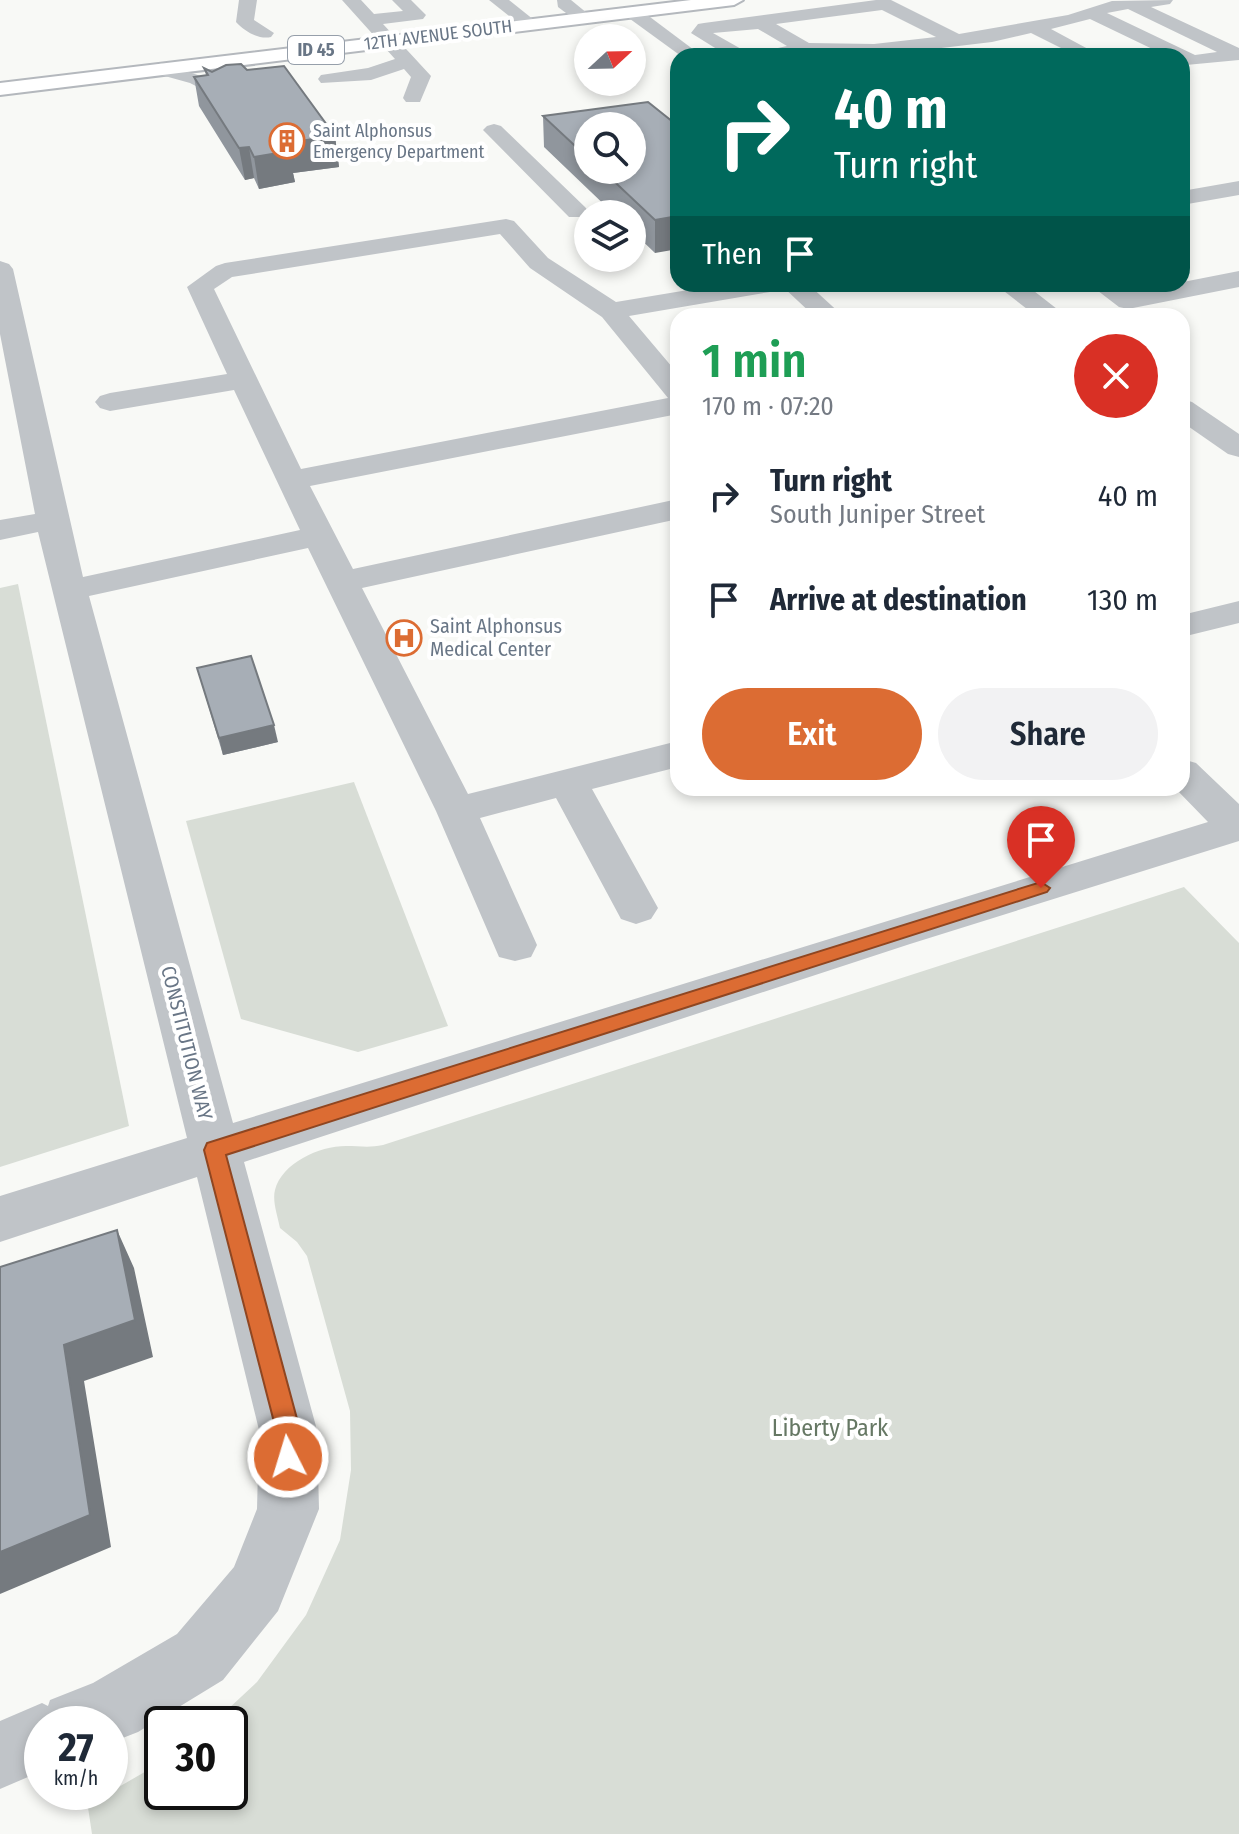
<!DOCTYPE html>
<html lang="en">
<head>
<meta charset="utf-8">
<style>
	:root { --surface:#fff; --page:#f2f2f3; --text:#1f2937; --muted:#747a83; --accent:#dc6c33 }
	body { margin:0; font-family:"Fira Sans Condensed",sans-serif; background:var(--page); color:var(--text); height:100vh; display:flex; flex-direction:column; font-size:30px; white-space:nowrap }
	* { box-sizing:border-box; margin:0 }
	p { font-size:26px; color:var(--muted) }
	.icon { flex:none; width:44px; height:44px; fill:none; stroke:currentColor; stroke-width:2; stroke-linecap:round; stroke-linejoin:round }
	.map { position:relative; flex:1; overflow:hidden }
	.sheet { position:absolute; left:670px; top:308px; width:520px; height:488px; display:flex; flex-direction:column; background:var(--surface); border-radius:24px; box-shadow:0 4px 12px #0003 }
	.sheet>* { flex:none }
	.guide { position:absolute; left:670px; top:48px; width:520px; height:244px; border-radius:24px; box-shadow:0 4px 12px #0003; background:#00695c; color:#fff; overflow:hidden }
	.needle { width:52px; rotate:68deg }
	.buttons { position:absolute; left:574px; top:24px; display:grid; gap:16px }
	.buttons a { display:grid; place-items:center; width:72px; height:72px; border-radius:50%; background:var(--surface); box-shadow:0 4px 12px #0003; font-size:40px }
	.speed { position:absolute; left:24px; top:1706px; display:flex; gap:16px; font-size:40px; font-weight:700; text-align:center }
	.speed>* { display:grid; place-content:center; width:104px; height:104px; border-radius:50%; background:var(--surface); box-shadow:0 4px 12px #0003; line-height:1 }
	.speed small { font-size:20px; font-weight:400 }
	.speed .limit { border:4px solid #111; border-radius:12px; background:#fff; color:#111 }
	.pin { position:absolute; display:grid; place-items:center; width:68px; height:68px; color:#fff; margin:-82px -34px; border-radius:50% 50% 50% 0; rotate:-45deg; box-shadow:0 0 8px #0007 }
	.pin .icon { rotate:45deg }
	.me { position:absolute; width:88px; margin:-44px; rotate:355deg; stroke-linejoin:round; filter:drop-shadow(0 0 6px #0008) }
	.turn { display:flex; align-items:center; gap:28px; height:168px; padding:0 32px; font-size:36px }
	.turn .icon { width:104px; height:104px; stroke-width:2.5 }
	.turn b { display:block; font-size:56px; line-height:68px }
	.then { display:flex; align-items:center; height:76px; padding:0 32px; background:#0003; gap:16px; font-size:30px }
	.round { display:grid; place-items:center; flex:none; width:84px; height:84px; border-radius:42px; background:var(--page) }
	.overview { display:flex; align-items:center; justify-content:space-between; height:136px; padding:0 32px }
	h1 { font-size:48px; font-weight:600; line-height:60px; color:#1e9e55 }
	.action { display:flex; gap:16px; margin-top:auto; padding:16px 32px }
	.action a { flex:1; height:92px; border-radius:48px; background:var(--accent); color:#fff; font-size:32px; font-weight:600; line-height:92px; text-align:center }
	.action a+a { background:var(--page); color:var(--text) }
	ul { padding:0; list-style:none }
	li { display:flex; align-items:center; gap:24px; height:104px; padding:0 32px }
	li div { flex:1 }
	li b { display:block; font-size:30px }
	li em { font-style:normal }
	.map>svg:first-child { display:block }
</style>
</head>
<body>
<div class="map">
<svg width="1239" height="1834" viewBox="0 0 1239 1834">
	<rect width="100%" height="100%" fill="#f8f9f6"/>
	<g fill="#d8ddd6">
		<path d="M18,584L129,1126L0,1167V588Z"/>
		<path d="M354,782L448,1026L358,1052L241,1019L186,821Z"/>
		<path d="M1184,887L1239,943V1834H92L87,1801L110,1792L162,1762V1792H230V1724H212L257,1682L306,1615L340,1540L351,1470L350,1411L307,1256L297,1242L280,1228C278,1217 272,1201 275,1190C282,1163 319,1146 346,1146C360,1146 369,1148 383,1145Z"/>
	</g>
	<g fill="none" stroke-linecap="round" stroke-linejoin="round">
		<defs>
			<path id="major" d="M691,0H743L734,5L0,95V83Z"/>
		</defs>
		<use href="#major" stroke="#b4b8bd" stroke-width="4"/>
		<g fill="#c0c4c8" fill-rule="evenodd">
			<path d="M239,0H257L254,20L274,33L271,37C259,40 244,31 236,22Z"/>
			<path d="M342,0H361L374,14L403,11L392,0H411L426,15L423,19L383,24L431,76L420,102H406L403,98L411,77L404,69L371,80L321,83L318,79L321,75L368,68L395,59Z"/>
			<path d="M489,0H509L539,24L536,28H524Z"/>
			<path d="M557,0H571L593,18L590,22H578L558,7Z"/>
			<path d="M876,0H891L959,34L1068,15L1112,1L1173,0L1170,4L1151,7L1239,48V60L1186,65L1182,63V56H1167L1090,19L1051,29L1101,56H1077L1031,33L992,42L874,56L823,53L799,56H728L691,33L698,24L704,23ZM1128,9L1217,52L1195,55L1107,13ZM882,10L936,37L874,44L809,43L776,24ZM758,29L787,46L750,54L713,33Z"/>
			<path d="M632,7L638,8L702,56H681L626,16L623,12Z"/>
			<path d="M233,60L243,66L226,96L219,98L190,83L154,73L151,69L161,63L213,80L226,62Z"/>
			<path d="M494,124L501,126L585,207L589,212L585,217H569L487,134L483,130L487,126Z"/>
			<path d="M1239,181V195L1182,205V191Z"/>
			<path d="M506,219L514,221L548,258L616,302L724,284H808L843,316H814L782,286L770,292L629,316L678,374V414L310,486L353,569L678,499V519L362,588L468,794L678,741V767L592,789L658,908L651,919L636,924L621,919L556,798L480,818L537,945L531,957L515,961L499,957L436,811L308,548L89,596L233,1123L1208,822L1175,788H1182V759L1196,763L1239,804V841L910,944L244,1162L317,1430L319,1509L278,1611L223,1680L138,1732L110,1743V1724H42V1771L0,1789V1721L42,1703L48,1706L50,1700L93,1683L177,1634L234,1567L257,1509L259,1430L197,1177L0,1242V1196L187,1138L38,532L0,540V520L35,514L0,334V261L9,264L13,269L83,577L300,530L234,390L110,411L100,408L95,402L100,396L110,393L227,374L187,287L216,266L225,263ZM500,234L530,268L602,317L668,398L301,469L214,289L232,277Z"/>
			<path d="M1239,271V287L1128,309L1119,307L1089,284H1119L1132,292Z"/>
			<path d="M995,284H1025L1066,316H1036Z"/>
			<path d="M1182,399L1192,402L1239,434V457L1228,454L1182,422Z"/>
			<path d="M1239,601V623L1182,637V615Z"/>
		</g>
		<use href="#major" fill="#fff" fill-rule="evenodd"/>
	</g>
	<g fill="#90969d" fill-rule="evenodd">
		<path d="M204,68L212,72L247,70L335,136L339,167L293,173L295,182L259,189L254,178L245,180L199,106L194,77L206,75Z"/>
		<path d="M543,116L678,126L655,253L632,231V214H614L544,147ZM588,126L632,170H588Z"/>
		<path d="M197,668L278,742L223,755Z"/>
	</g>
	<g fill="#757a7f">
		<path d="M335,136L339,167L293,173L295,182L259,189L254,157L285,143Z"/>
		<path d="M249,147L254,178L245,180L239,148Z"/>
		<path d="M678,216V249L655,253V220Z"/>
		<path d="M274,725L278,742L223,755L219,738Z"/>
		<path d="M117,1230L134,1268L153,1357L84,1381L111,1547L0,1594V1552L64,1345Z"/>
	</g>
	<g fill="#a7aeb6" stroke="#757a7f" stroke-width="2">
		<path d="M241,64L247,70L284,66L335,136L285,143L290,151L254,157L249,147L239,148L194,77L208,75L204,68L212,72L226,65Z"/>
		<path d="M648,102L678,126V216L655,220L602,170H632V126H588V158L543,116Z"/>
		<path d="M251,656L274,725L219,738L197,668Z"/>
		<path d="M117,1230L135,1320L64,1345L90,1515L0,1552V1267Z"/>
	</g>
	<path fill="#dc6c33" stroke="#8f4621" stroke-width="2" d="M1041,882L1050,888L1047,892L226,1155L300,1430V1457L297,1465L288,1469L279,1465L276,1457V1430L204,1150L207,1143Z"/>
	<defs>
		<symbol id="building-ring" viewBox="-11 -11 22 22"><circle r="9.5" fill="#fff" stroke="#dc6c33" stroke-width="1.5"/><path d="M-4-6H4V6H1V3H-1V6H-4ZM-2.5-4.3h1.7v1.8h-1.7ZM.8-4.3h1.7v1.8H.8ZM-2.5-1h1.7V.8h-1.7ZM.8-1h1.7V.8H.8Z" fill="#dc6c33"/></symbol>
		<symbol id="hospital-ring" viewBox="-11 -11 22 22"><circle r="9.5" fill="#fff" stroke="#dc6c33" stroke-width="1.5"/><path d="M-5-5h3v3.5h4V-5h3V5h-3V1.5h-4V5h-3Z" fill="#dc6c33"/></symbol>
	</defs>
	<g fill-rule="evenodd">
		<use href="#building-ring" x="267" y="121" width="40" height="40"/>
		<use href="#hospital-ring" x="384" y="618" width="40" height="40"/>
	</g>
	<g text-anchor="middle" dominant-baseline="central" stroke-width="8" stroke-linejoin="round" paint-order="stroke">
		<g font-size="18" fill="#697686" stroke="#fff">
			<text transform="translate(438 35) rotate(-7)">12TH AVENUE SOUTH</text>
		</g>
		<rect fill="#fff" stroke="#969faa" stroke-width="2" x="288" y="36" width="56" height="28" rx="6"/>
		<g font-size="18" font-weight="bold" fill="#697686">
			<text x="316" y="50">ID 45</text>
		</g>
		<g font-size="18" fill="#697686" stroke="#fff" text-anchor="start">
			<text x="313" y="131">Saint Alphonsus<tspan x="313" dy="21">Emergency Department</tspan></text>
		</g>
		<g font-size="20" fill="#697686" stroke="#fff" text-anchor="start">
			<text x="430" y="626">Saint Alphonsus<tspan x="430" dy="23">Medical Center</tspan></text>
		</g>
		<g font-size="20" fill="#697686" stroke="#fff">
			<text transform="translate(187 1043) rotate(76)">CONSTITUTION WAY</text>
		</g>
		<g font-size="24" fill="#667864" stroke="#fff">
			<text x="830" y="1428">Liberty Park</text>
		</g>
	</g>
</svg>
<div class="buttons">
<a><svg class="needle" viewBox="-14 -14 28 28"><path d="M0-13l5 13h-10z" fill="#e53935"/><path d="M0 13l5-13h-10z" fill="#747a83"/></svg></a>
<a><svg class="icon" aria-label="search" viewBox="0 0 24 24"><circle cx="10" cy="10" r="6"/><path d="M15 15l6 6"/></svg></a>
<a><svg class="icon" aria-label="layers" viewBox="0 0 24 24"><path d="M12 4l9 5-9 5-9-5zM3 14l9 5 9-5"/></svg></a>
</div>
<div class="speed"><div>27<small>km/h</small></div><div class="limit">30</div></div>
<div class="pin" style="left:1041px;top:888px;background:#d93025"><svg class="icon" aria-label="arrive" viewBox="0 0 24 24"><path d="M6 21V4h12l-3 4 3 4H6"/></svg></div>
<svg class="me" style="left:288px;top:1457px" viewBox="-20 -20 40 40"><circle r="17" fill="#dc6c33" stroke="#fff" stroke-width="3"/><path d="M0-11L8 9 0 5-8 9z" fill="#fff"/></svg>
<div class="guide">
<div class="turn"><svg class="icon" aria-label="right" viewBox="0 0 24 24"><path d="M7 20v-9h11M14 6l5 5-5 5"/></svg><div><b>40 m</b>Turn right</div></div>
<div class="then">Then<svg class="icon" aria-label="arrive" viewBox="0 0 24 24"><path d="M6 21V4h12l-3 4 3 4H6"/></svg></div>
</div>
<section class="sheet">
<div class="overview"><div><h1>1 min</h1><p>170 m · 07:20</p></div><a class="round" style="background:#d93025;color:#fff"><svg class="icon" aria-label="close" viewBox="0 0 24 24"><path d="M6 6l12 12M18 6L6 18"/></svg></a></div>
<ul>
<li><svg class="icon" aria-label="right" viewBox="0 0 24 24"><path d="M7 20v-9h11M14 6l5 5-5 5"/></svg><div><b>Turn right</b><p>South Juniper Street</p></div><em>40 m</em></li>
<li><svg class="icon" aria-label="arrive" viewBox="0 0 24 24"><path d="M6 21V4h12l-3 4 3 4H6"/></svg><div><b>Arrive at destination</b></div><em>130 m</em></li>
</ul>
<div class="action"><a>Exit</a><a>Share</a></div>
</section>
</div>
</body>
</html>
